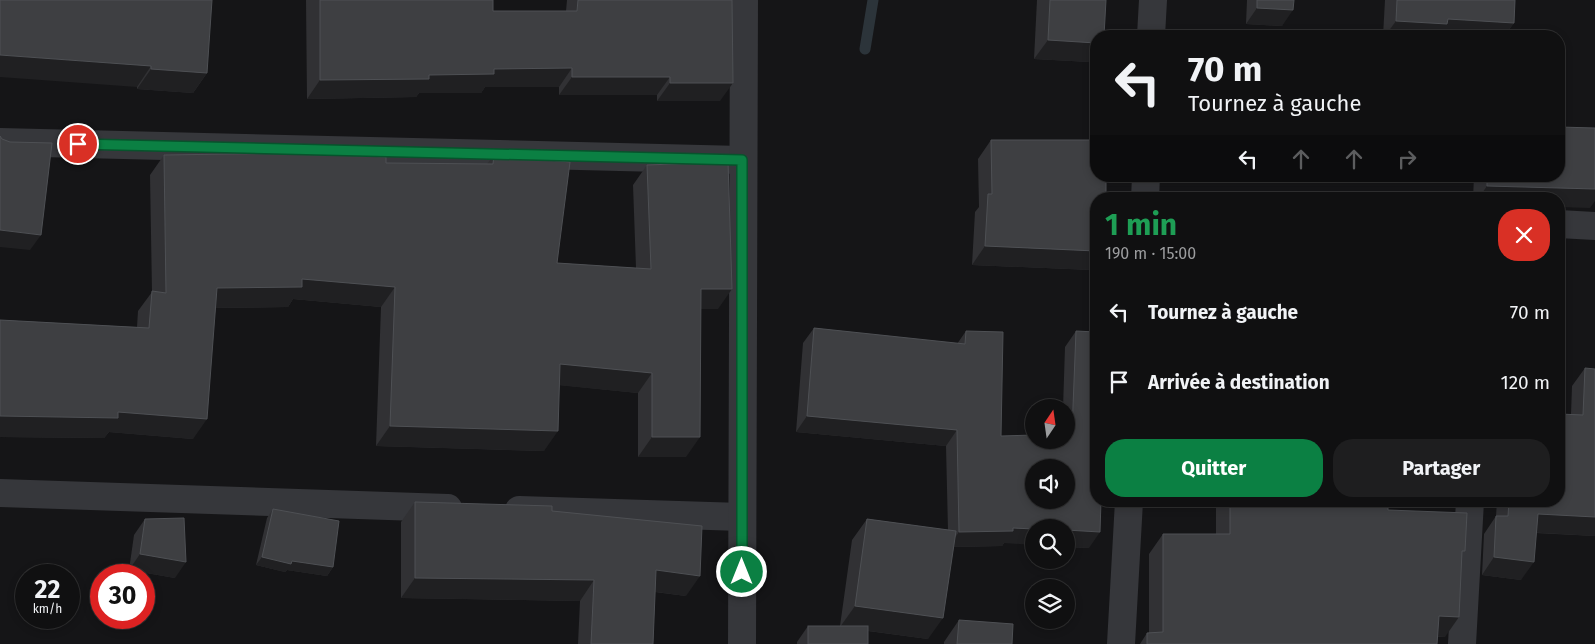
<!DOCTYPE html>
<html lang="fr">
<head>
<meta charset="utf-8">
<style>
	:root { --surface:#101011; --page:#1e1e1f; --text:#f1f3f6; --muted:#9c9d9f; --line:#303031; --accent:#0b8043 }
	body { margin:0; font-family:"Fira Sans",sans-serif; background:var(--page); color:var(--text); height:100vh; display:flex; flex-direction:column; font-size:19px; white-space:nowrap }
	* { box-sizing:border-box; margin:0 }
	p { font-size:16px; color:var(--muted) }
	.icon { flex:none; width:28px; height:28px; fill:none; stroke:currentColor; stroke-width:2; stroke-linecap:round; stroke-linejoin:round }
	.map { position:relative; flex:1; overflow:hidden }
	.side { position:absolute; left:1090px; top:192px; width:475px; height:315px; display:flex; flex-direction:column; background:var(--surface); border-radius:20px; box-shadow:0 2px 8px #0003,0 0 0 1px var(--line) }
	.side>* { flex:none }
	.top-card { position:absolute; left:1090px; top:30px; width:475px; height:152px; border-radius:20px; box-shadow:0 2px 8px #0003,0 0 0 1px var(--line); background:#101011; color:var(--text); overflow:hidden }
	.needle { width:32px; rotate:13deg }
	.fabs { position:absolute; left:1025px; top:399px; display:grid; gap:10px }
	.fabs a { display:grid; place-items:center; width:50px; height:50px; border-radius:50%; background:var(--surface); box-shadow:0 2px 8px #0003,0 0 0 1px var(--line); font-size:25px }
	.speed { position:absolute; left:15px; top:564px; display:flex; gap:10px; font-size:25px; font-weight:700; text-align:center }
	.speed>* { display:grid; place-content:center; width:65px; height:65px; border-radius:50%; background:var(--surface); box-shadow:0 2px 8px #0003,0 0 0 1px var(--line); line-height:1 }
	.speed small { font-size:12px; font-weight:400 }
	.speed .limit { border:8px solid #d22; background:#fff; color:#111 }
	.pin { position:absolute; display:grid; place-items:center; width:42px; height:42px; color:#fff; margin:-21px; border:2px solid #fff; border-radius:50%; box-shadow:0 1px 5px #0007 }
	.me { position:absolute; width:55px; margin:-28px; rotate:0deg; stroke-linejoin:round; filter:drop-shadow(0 0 4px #0008) }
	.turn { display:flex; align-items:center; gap:18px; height:105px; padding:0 15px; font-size:22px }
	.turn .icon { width:65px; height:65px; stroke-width:2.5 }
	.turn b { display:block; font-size:35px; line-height:42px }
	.lanes { display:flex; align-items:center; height:48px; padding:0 15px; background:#0003; justify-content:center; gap:25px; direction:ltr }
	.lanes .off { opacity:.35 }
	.round { display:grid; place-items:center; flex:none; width:52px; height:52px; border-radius:20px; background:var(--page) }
	.summary { display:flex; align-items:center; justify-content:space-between; height:85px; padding:0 15px }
	h1 { font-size:30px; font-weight:700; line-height:38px; color:#1e9e55 }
	.primary-button { display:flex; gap:10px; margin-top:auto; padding:10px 15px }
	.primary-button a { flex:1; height:58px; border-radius:20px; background:var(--accent); color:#fff; font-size:20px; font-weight:700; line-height:58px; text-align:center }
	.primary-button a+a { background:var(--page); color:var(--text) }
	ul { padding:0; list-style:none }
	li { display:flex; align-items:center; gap:15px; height:70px; padding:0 15px }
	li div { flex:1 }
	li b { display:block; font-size:19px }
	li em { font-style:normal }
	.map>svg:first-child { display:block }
</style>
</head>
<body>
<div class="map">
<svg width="1595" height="644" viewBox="0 0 1595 644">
	<rect width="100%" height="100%" fill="#151517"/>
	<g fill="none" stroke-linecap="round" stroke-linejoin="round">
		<path stroke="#2c343a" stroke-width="11" d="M865,49L873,0"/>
		<g stroke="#36373b" stroke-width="28">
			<path d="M1151,36L1153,0"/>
			<path d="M0,142L742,160"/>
			<path d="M1145,199L1146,176"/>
			<path d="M1559,224L1595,226"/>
			<path d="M0,493L448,508"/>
			<path d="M519,510L742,517"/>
			<path d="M742,644L744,0"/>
			<path d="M1121,644L1129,501"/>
			<path d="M1462,644L1470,501"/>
		</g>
	</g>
	<g fill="#313134">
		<path d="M0,0L207,73L193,93L137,89V87Z"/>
		<path d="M306,0H493V11H566L567,0H732L720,101H657V95H559V87H485L481,93H419L416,97L307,99Z"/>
		<path d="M1037,0H1106L1090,62L1034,59Z"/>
		<path d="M1247,0H1294L1282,26L1246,24Z"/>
		<path d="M1385,0H1515L1514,23L1504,36H1383Z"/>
		<path d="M991,140L1096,199V264L1092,270L972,265L975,212L979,207L978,159Z"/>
		<path d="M164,155L386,163L487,164L494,155L557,263L636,268L633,185L647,165L718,309H701L686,457H638V393L560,385L544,451L376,446L381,307L293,299L288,307L216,308L193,439L109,432L104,438L0,437V320L137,327L138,311L152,292L150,175Z"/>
		<path d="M1474,176H1559L1590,208L1559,199H1473Z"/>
		<path d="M814,328L957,344L966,331L1001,436L1066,440V408H1063L1065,347L1076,331L1089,548L1066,547V528L1004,543L1002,546L953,547L928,639L868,631V644H797V642L808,626H840L852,540L867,519L948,530L946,446L796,432L803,343Z"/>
		<path d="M1585,368L1595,536L1536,533L1521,580L1482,575L1484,534L1496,516L1497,501H1559L1571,414L1572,386Z"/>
		<path d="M1216,501H1388V510L1461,556L1445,637H1438L1437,644H1140L1147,633H1149V554L1163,534H1216Z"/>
		<path d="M415,502L552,511L686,596L655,592L653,644H578L580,601L401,598V522Z"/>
		<path d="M273,509L333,567L327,576L287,570L285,572L256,565L267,518Z"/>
		<path d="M145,519L175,578L129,570L134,535Z"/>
		<path d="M959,620L1012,644H944V642Z"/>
	</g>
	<g fill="#202022">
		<path d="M1257,8L1293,10L1282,26L1246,24Z"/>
		<path d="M1448,19L1514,23L1504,36H1385L1396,21Z"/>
		<path d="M1048,40L1096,43V54L1090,62L1034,59Z"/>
		<path d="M0,55L151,66L137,87L0,77Z"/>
		<path d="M572,68L559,87H485L481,93H419L416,97L307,99L320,80L429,75L494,69Z"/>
		<path d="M151,69L207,73L193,93L137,89Z"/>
		<path d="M572,77H670L657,95H559Z"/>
		<path d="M670,83H733L720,101H657Z"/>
		<path d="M1317,176H1383L1380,180Z"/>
		<path d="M1487,186L1595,189V201L1590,208L1559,207V199H1478Z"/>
		<path d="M0,230L41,235L30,250L0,247Z"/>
		<path d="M985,246L1096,251V264L1092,270L972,265Z"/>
		<path d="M302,279L395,287L381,307L293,299L288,307L203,308L217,288Z"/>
		<path d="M701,289H732L718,309H687Z"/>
		<path d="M560,364L652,373L638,393L546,384Z"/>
		<path d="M118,412L207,419L193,439L109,432L104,438L0,437V416Z"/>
		<path d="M807,416L957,430L946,446L796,432Z"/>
		<path d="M390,426L558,431L544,451L376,446Z"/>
		<path d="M652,437H700L686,457H638Z"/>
		<path d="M1538,514L1595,517V536L1525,532Z"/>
		<path d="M1013,528L1034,529V545L1004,543L1002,546L948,547L959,532Z"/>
		<path d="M1066,530L1100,532L1089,548L1066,547Z"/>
		<path d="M140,554L186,562L175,578L129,570Z"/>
		<path d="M262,557L292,561L333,567L327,576L287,570L285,572L256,565Z"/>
		<path d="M1494,557L1534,562L1521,580L1482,575Z"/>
		<path d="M656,570L700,576L686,596L642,590Z"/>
		<path d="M415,578L594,580L580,601L401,598Z"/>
		<path d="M855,606L943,618L928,639L840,627Z"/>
		<path d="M1439,616L1459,617L1445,637L1425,636Z"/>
	</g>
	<g fill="#3e3f42" stroke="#4e5054" fill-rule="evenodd">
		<path d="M0,0H212L207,73L151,69V66L0,55Z"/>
		<path d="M320,0H493V11H577L578,0H732L733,83H670V77H572V68L494,69V74L429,75V79L320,80Z"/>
		<path d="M1050,0H1106L1104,36H1096V43L1048,40Z"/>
		<path d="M1257,0H1294L1293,10L1257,8Z"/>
		<path d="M1397,0H1515L1514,23L1448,19L1447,24L1396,21Z"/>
		<path d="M1559,127L1595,128V189L1487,186V176H1559Z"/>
		<path d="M0,136L2,139L10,142L52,143L41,235L0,230Z"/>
		<path d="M991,140H1096V176H1106V199H1096V251L985,246L988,194H992Z"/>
		<path d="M300,153L386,157V163L493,164L494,155L570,162L557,263L651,269L647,165L728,162L732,289H701L700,437H652V373L560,364L558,431L390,426L395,287L302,279V287L217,288L207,419L118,412V418L0,416V320L149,328L152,291L166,293L164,155Z"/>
		<path d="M814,328L965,344L966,331L1003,332L1001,436L1034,435V440H1066V433L1072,432L1076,331L1096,332V501H1101L1100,532L1066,530V528H1034V529L1013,528V531L959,532L957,430L807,416ZM1034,468H1066V500H1034Z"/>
		<path d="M1585,368L1595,369V517L1538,514L1534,562L1494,557L1496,516H1508L1509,501H1559V414L1583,415Z"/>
		<path d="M1230,501H1388V510L1467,513L1465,551H1462L1459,617L1439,616L1437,644H1147V633L1163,632V534H1230Z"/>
		<path d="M415,502L552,506V511L702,526L700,576L656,570L653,644H591L594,580L415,578Z"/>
		<path d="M273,509L339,521L333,567L292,561L291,564L262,557Z"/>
		<path d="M184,518L186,562L140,554L145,519Z"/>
		<path d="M867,519L956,531L943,618L855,606Z"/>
		<path d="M959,620L1013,624L1012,644H957Z"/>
		<rect x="808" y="626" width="60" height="18"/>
	</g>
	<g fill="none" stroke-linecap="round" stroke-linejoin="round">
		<defs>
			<path id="route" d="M78,144L742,160V572"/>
		</defs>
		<use href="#route" stroke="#07532c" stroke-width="12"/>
		<use href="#route" stroke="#0b8043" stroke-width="9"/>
	</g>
</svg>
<div class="fabs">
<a><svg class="needle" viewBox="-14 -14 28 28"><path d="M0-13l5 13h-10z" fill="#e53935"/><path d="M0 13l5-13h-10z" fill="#9c9d9f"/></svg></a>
<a><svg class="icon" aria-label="sound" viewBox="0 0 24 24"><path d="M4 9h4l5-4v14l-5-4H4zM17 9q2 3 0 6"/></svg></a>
<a><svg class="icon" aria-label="search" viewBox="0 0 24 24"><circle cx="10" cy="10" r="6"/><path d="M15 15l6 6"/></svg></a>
<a><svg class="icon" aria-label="layers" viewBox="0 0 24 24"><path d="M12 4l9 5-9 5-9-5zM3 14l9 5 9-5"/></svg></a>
</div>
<div class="speed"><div>22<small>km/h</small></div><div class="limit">30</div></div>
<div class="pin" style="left:78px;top:144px;background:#d93025"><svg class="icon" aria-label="arrive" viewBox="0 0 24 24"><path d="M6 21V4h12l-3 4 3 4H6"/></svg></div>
<svg class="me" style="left:742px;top:572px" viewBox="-20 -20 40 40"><circle r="17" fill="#0b8043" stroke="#fff" stroke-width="3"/><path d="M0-11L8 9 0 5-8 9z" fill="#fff"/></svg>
<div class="top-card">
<div class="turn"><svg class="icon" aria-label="left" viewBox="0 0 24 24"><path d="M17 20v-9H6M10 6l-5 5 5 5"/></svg><div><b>70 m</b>Tournez à gauche</div></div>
<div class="lanes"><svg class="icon" aria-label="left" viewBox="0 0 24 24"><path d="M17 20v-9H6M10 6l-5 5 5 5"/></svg><svg class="icon off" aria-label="ahead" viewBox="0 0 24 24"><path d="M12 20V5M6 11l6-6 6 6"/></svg><svg class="icon off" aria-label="ahead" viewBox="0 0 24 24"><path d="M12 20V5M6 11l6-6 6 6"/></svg><svg class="icon off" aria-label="right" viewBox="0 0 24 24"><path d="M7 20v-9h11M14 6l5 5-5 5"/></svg></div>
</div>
<section class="side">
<div class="summary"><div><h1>1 min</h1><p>190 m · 15:00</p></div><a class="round" style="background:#d93025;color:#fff"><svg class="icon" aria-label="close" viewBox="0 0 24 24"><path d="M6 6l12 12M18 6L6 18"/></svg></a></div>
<ul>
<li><svg class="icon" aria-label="left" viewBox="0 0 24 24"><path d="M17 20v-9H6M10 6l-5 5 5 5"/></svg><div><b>Tournez à gauche</b></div><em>70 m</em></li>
<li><svg class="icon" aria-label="arrive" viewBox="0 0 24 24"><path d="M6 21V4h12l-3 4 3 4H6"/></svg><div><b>Arrivée à destination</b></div><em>120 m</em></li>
</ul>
<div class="primary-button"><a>Quitter</a><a>Partager</a></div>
</section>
</div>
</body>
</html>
